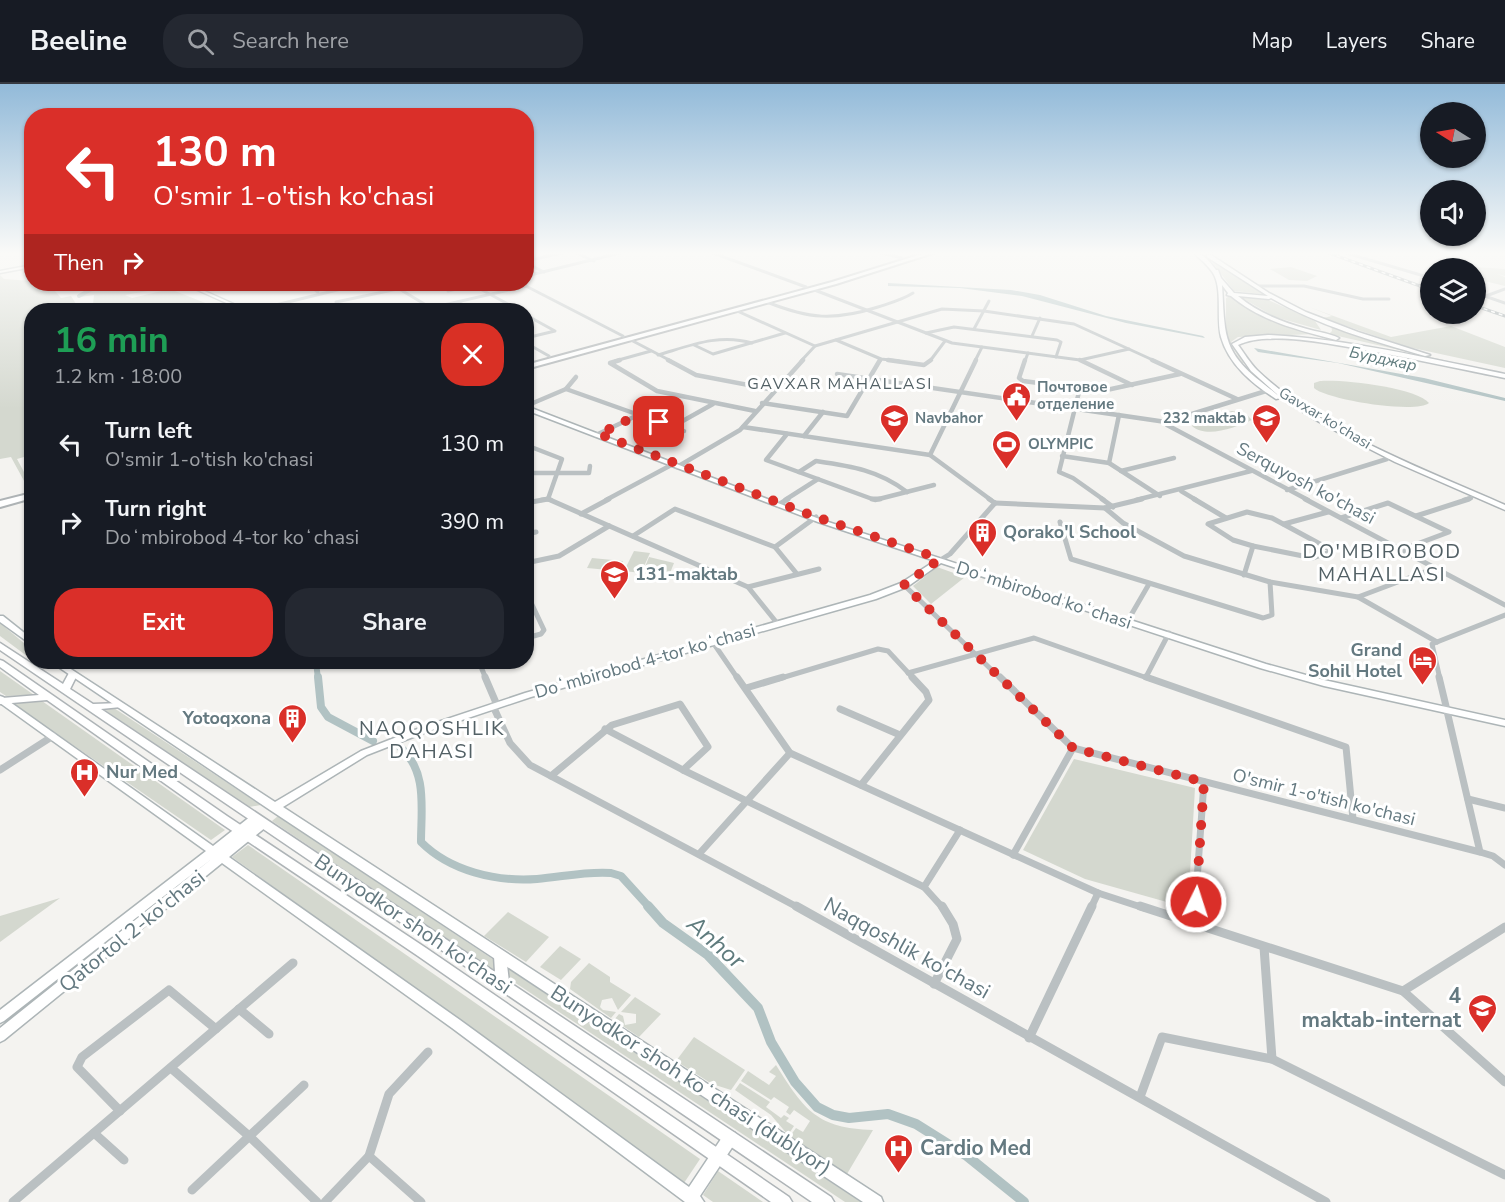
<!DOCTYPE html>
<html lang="en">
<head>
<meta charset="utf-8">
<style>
	:root { --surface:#171b24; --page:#242831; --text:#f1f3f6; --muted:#9ea1a6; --line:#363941; --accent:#da2f29 }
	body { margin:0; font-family:"Nunito Sans",sans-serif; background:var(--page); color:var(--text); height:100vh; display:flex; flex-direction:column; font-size:22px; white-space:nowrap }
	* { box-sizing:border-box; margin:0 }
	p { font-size:20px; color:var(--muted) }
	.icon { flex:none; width:33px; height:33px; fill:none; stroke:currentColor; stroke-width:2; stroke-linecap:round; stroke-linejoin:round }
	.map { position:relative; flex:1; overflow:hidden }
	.panel { position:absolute; left:24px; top:219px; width:510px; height:366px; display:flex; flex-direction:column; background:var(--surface); border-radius:24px; box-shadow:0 2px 4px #0004 }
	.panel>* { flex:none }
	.top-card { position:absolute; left:24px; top:24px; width:510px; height:183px; border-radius:24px; box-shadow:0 2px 4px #0004; background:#da2f29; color:#fff; overflow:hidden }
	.needle { width:39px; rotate:281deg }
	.fabs { position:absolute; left:1420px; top:18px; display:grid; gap:12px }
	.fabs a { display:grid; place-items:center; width:66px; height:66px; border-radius:50%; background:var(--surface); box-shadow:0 2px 4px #0004; font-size:30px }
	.pin { position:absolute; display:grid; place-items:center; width:51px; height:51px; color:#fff; margin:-26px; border-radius:12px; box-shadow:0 3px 9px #0006 }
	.me { position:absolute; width:66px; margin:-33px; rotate:4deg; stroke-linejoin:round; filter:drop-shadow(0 0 4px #0008) }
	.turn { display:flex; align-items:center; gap:21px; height:126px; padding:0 30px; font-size:27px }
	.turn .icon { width:78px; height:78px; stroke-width:2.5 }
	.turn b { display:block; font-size:42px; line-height:51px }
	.then { display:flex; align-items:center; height:57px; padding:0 30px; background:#0003; gap:12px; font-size:22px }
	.round { display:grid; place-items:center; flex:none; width:63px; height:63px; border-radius:24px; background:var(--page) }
	.head { display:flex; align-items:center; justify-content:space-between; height:102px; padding:0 30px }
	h1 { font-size:36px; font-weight:700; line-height:45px; color:#1e9e55 }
	.action { display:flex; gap:12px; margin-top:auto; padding:12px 30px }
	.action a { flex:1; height:69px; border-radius:24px; background:var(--accent); color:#fff; font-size:24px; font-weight:700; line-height:69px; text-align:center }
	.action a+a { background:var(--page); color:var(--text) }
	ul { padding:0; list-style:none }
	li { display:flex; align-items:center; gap:18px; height:78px; padding:0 30px }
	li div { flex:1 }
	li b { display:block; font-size:22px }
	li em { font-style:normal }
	header { display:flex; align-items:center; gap:36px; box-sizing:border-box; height:84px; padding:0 30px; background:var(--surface); border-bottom:2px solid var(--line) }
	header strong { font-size:28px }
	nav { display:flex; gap:33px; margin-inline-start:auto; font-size:21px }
	.search { width:420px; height:54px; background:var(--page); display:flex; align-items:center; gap:15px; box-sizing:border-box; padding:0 21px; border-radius:24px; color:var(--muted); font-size:22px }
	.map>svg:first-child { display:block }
</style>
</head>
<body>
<header>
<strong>Beeline</strong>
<div class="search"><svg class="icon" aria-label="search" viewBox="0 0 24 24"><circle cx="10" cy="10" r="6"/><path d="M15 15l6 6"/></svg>Search here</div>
<nav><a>Map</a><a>Layers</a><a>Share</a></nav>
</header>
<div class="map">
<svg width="1505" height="1118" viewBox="0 0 1505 1118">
	<rect width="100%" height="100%" fill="#f4f3f0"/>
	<g fill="#d4d8cf">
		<path d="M1212,178L1263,210L1234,207Z"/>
		<path d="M1446,181L1505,185V192L1497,190L1505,193V202L1476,195V184H1440Z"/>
		<path d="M1291,183L1317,192L1307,197L1289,196L1270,185Z"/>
		<path d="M0,191L4,195L31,197L32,200H49L61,214L71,212L78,223L93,220L94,211L80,213L103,200H125V203L131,202V206L145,204L148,207L125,211L132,214L170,205L223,226H32L31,371L17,375L31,401L29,406L11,373L0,375Z"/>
		<path d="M1237,211L1266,215L1315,237L1321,246L1275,233Z"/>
		<path d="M1230,212L1257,229L1315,250L1238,253L1231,258L1244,279H1242L1226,252V214Z"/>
		<path d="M1309,223L1391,253L1451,242L1505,263V284L1408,263L1323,234L1332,232Z"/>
		<path d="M1331,241L1425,273L1505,290L1329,250L1332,247Z"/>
		<path d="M1320,297C1340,295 1416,303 1429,319C1416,330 1327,316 1314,304V299Z"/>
		<path d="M1232,327L1246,330L1252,336C1236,343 1207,355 1192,342L1193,338Z"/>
		<path d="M634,467L650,469L641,489L624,487Z"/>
		<path d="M649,473L674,479L670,489L643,488Z"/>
		<path d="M592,474L623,477L619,487L587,484Z"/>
		<path d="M937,483L965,493L931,520L913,502Z"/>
		<path d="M0,539L31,565V575L0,552Z"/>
		<path d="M0,587L34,611L6,612L0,608Z"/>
		<path d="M42,617L225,746L211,756L12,619Z"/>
		<path d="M102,624H114L261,721L249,723Z"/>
		<path d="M1074,675L1195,704L1188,824L1085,795L1023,766Z"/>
		<path d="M278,732L494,876L495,887L272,737Z"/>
		<path d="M248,761L700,1075L684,1099L232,773Z"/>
		<path d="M60,814L0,858V832Z"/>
		<path d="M508,828L549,853L526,878L484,852Z"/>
		<path d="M560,862L581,875L561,896L540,883Z"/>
		<path d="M589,879L610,893V898L631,911L618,926L612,914L602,916L600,923L603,926L616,928L611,934L570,905L571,898Z"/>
		<path d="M507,884L861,1118H845L508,894Z"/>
		<path d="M635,913L661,930L639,953L614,936L619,930L623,932L625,941L636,939V930L621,928Z"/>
		<path d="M694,953L745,986L731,1006L712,1000L676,977Z"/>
		<path d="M776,981C805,1027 817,1044 873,1046L847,1090L790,1052L796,1044L803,1048L810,1037L794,1026L790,1031L786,1028L789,1023L774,1013L771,1016L741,997L748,987L769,1001L776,992L769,988Z"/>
		<path d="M740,999L770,1018L766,1023L781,1034L784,1031L789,1034L786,1037L794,1042L788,1051L771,1031L735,1006Z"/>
		<path d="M718,1087L763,1118H713L703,1111Z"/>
	</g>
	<g fill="#b1c2c3">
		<path d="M888,199L1011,206L1040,211L1106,232L1203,252L1205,254L1126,239L1022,212L960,204L888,202Z"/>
		<path d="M1254,264L1424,294L1505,314V317L1338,279L1258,268Z"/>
	</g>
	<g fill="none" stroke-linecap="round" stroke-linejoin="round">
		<g stroke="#b1c2c3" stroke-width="4">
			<path d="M79,212L101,200"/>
			<path d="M87,222L88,226"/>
		</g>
		<path stroke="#b1c2c3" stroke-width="6" d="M316,578L318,595"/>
		<g stroke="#b1c2c3" stroke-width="8">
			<path d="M318,593L321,623L328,633L373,657"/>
			<path d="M400,663C428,687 421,725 421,758C450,787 496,798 537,795C562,793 586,787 611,789L621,792L650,824"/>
		</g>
		<path stroke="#b1c2c3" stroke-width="10" d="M648,822L663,839L708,871L758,924L771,958L795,998L817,1023L833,1031L849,1034L888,1030L916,1040L967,1072L1024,1118"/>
		<defs>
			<g id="secondary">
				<path d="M32,181V183L0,189V187Z"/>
				<path d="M184,200H189L247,226H242Z"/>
				<path d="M526,322L822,436L1266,580L1324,596L1505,636V642L1324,602L1260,584L941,479L907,503L876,515L531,613L426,648L367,671L283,723L881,1113L883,1118H863L270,726L51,578H60L275,718L361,667L420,644L525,609L870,511L901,499L935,477L818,438L526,326Z"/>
				<path d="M0,532H3L32,555V561L0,538Z"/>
				<path d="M0,612L3,613L213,762L251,732L255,731L259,732L260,735L259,737L262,736L266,737L267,740L266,743L229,773L460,936L689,1103L725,1049L730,1047L735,1049L737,1054L735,1059L700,1112L704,1118H685L452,944L222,779L4,956L0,958V944L214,773L4,937L0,939V926L206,767L0,619Z"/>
			</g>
			<g id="primary">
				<path d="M1194,169C1203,169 1210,178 1216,186H1218L1221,194L1234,209L1268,212L1207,173V171H1211L1269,209L1306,228L1358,248L1430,271L1425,272C1373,257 1319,242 1271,214L1269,215L1238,212C1258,229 1282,238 1307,245C1317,248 1329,249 1339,254L1336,256C1298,246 1261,237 1231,212L1227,211L1228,209L1222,201C1223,215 1223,229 1225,243C1230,280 1256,292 1281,314L1276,315C1253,300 1229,281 1221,253C1216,234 1223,205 1213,189C1208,181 1200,175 1194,169Z"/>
				<path d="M1268,251C1348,255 1426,274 1505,290V294C1460,285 1415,275 1370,267C1335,261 1270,246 1238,261C1244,269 1250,279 1257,286C1321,348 1424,385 1505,421V426L1395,378L1354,357L1314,335L1279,312L1251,287L1232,260L1245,253Z"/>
				<path d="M0,559L63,600L69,589H75L77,591L70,605L93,620L121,619L123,621L121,623L101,625L495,888L494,872L496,868L500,867L504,868L506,872L509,898L831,1113L834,1118H812L0,566Z"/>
				<path d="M0,576L3,577L227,732L426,864L789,1113L792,1118H771L418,872L219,738L47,616L0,620V614H2L39,611L0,583Z"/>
			</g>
			<g id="highway">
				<path d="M925,169H933L836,200L526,285V281L832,198Z"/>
				<path d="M32,409V414L0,423V417Z"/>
			</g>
		</defs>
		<use href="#secondary" stroke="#adb5b7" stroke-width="3"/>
		<use href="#primary" stroke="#aeb4b7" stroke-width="3"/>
		<use href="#highway" stroke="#aeb3b5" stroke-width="4"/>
		<g stroke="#bac0c2" stroke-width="3">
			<path d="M576,169L594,177"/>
			<path d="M713,169L806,203"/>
			<path d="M881,169L902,174"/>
			<path d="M912,169L916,170"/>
			<path d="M1346,169L1431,194"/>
			<path d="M526,177L562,169"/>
			<path d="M526,179L544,188"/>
			<path d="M526,192L620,169"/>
			<path d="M256,200L270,205L299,200"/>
			<path d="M307,200L318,208"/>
			<path d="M391,200L431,224"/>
			<path d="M471,200L519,226"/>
			<path d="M522,200L623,252"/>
			<path d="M1256,202H1304L1363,215H1389"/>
			<path d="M812,205L952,259L1080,276L1129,265"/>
			<path d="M448,207L474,201"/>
			<path d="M1476,209L1505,219"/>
			<path d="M1486,212L1505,205"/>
			<path d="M458,218L472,226"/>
			<path d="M767,218C809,235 834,237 878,223C890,219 902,216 913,209"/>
			<path d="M255,226L362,200"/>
			<path d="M347,226L336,218L421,200"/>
			<path d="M361,226L381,222"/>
			<path d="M422,226L526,202"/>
			<path d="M735,226L815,262"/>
			<path d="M526,231L555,247L526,254"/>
			<path d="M974,245L989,217"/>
			<path d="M926,249L954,243L1057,256L1061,258L1056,273"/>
			<path d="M1032,252L1040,234"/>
			<path d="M629,255L671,277"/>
			<path d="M836,256L881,275L899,277"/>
			<path d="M526,259L549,272"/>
			<path d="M694,261L713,270L785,249"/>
			<path d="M658,271C689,262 719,249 752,259"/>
			<path d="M1080,276L1083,277"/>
			<path d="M615,277L651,267"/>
			<path d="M801,277L815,262L942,225L984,227L1074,240L1155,277"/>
			<path d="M880,277L881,275"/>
			<path d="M930,277L945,257"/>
			<path d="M975,277L982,263"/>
			<path d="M1025,277L1028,269"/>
		</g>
		<g stroke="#bac0c2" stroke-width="4.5">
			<path d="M620,276L610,279L657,307L755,327"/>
			<path d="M668,276L696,291L774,306"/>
			<path d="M888,276L924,281L931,276"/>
			<path d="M1025,276L1019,294L1023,297L1102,307L1180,290"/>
			<path d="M1080,276L1132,301"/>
			<path d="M1152,276L1237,315"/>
			<path d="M837,290L1166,338L1167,341L1308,416"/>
			<path d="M1080,304L1059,388L1073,394L1104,416"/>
			<path d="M566,305L684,347"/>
			<path d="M762,319L847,332L880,276"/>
			<path d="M526,322L566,305L576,293"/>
			<path d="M1166,338L1266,307"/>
			<path d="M672,343L713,320"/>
			<path d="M743,343L930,371L991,416"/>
			<path d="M787,350L766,376L875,416L934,401"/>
			<path d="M596,351L638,331"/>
			<path d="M804,352L823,328"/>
			<path d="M526,361L562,375L548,415L551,416"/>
			<path d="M930,371L976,276"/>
			<path d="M1062,372L1109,379L1160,412"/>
			<path d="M1109,379L1119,331"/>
			<path d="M677,383L740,346L803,276"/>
			<path d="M1121,387L1174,374"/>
			<path d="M799,388L816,377C850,382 879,386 907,408"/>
			<path d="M526,389H589L590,382"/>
			<path d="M1287,406L1387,375"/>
			<path d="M1181,407L1196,416"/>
			<path d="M541,416L548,415"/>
			<path d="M606,416L675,379"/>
			<path d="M785,416L818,395"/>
			<path d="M1136,416L1251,387"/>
			<path d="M1464,416L1471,414"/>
		</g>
		<g stroke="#bac0c2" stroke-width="5">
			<path d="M548,415L748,503L777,539"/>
			<path d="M872,415H880"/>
			<path d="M989,415L995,419"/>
			<path d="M1102,415L1113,423"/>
			<path d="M1194,415L1226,434"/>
			<path d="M1305,415L1505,521"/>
			<path d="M526,419L548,415"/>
			<path d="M995,419L1105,424L1142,415"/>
			<path d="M778,421L788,415"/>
			<path d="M1105,424L1123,439L1184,472L1270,498L1358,513L1437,558"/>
			<path d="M1247,428L1272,434L1333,467L1313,474L1253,462L1233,456L1208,440Z"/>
			<path d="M581,430L609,415"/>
			<path d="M1416,432L1469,415"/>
			<path d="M1341,434L1388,419L1449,448L1401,466"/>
			<path d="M1060,438L1071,475L1263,534L1272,531L1270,498"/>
			<path d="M1284,440L1328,428"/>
			<path d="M526,450L536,448"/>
			<path d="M633,452L675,425L775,463"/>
			<path d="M942,475L950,470L995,419"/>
			<path d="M526,479L559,472L609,442"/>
			<path d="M797,490L775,463L816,433"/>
			<path d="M1244,491L1253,462"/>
			<path d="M904,501L1001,595"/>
			<path d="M748,503L819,485"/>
			<path d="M526,508L544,546L541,550L526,554"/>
			<path d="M1358,513L1435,484"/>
			<path d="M1127,538L1149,500"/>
			<path d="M712,557L738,595"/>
			<path d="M1437,558L1505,531"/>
			<path d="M1437,558L1432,560L1440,595"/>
			<path d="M479,578L486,595"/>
			<path d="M908,589L1034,554L1150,595"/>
			<path d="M1146,593L1169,549"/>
			<path d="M778,595L878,565L888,567L914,595"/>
		</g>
		<g stroke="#bac0c2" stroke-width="7">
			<path d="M485,593L497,621"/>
			<path d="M737,593L790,669L1098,809L1144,824"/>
			<path d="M1000,593L1073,664L1480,768"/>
			<path d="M1146,593L1346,663L1353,735"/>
			<path d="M1439,593L1446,622"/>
			<path d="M746,604L783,593"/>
			<path d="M493,622L510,659L530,681L799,824"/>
			<path d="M840,625L900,651"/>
			<path d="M1447,627L1480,768L1493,772L1505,781"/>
			<path d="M605,645L683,686L924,803L943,824"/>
			<path d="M0,686L53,652"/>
			<path d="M551,692L612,641L680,620L708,663L683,686"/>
			<path d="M861,701L929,616L926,608L912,593"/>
			<path d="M1468,715L1505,724"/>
			<path d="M699,770L790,669"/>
			<path d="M1013,771L1073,664"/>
			<path d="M924,803L960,746"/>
			<path d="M1091,824L1098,809"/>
			<path d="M1195,824L1204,698"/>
		</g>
		<g stroke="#bac0c2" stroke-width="9">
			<path d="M796,822L1326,1118"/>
			<path d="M1140,822L1403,907L1505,998"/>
			<path d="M1194,841L1195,822"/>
			<path d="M1264,863L1272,975"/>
			<path d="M934,900L957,855L953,840L942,822"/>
			<path d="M1403,907L1505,843"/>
			<path d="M239,925L269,950"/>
			<path d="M1029,954L1092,822"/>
			<path d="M171,984L249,1052L317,1118"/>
			<path d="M1140,1013L1162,953L1272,975L1505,1091"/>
			<path d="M120,1027L77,983L82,973L169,906L216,945"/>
			<path d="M94,1049L124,1076"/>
			<path d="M192,1106L304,1001"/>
			<path d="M13,1118L293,879"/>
			<path d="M325,1118L369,1072"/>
			<path d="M421,1118L369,1072L389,1010L428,968"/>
		</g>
		<use href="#secondary" fill="#fff" fill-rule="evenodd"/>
		<use href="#primary" fill="#fff" fill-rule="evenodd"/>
		<use href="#highway" fill="#fff" fill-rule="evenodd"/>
		<defs>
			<g id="rail">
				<path d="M1329,169L1431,206"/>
				<path d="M1476,222L1505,232"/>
			</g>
		</defs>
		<use href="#rail" stroke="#9aa4a7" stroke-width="3"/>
		<use href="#rail" stroke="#fff" stroke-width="1.5" stroke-dasharray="4" stroke-linecap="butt"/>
	</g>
	<linearGradient id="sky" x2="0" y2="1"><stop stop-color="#92bad9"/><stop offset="0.52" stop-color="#fafaf8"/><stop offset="1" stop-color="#fafaf8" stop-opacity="0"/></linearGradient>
	<rect width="1505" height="325" fill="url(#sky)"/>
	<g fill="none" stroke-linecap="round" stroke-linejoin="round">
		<path stroke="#da2f29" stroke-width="10" stroke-dasharray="0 18" d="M659,338L638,331L599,350L816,433L935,473L937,477L904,501L1073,664L1204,698L1196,818"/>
	</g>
	<defs>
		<symbol id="civic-pin" viewBox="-11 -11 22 30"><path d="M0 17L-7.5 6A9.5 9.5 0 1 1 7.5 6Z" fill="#da2f29" stroke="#fff"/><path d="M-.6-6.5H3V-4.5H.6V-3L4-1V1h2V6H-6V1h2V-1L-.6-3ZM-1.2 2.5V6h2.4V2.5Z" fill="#fff"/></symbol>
		<symbol id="school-pin" viewBox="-11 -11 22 30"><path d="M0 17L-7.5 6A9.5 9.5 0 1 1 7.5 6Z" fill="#da2f29" stroke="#fff"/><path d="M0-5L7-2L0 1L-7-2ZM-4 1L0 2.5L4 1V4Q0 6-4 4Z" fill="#fff"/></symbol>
		<symbol id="stadium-pin" viewBox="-11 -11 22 30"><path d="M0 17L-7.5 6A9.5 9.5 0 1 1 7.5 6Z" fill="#da2f29" stroke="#fff"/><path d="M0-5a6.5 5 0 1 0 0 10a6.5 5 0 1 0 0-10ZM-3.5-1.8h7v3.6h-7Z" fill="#fff"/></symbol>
		<symbol id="building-pin" viewBox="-11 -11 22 30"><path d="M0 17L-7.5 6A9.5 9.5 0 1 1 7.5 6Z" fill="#da2f29" stroke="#fff"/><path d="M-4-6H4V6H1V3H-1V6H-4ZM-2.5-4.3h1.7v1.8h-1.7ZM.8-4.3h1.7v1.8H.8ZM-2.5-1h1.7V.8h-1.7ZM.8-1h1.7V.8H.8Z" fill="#fff"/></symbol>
		<symbol id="hotel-pin" viewBox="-11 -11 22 30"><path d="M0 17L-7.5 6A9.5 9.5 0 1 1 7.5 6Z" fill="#da2f29" stroke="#fff"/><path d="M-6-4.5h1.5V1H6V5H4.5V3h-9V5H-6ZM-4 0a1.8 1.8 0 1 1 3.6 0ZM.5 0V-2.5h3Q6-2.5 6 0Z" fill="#fff"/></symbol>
		<symbol id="hospital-pin" viewBox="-11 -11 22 30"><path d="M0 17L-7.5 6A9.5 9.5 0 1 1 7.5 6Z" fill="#da2f29" stroke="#fff"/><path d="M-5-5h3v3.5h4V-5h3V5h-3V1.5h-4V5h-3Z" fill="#fff"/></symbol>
	</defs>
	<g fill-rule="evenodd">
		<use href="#civic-pin" x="1000" y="296" width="33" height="45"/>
		<use href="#school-pin" x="878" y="318" width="33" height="45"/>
		<use href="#school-pin" x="1250" y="318" width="33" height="45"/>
		<use href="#stadium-pin" x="990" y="344" width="33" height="45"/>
		<use href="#building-pin" x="966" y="432" width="33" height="45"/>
		<use href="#school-pin" x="598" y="474" width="33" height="45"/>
		<use href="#hotel-pin" x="1406" y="560" width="33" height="45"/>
		<use href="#building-pin" x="276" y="618" width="33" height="45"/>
		<use href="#hospital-pin" x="68" y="672" width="33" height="45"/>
		<use href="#school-pin" x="1466" y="908" width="33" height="45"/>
		<use href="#hospital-pin" x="882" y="1048" width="33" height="45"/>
	</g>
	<g text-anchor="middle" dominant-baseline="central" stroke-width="6" stroke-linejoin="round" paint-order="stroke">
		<g font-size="15" font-weight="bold" fill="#647980" stroke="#fff" text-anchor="start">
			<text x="1037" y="303">Почтовое<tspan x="1037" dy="17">отделение</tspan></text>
			<text x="915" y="334">Navbahor</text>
			<text x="1246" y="334" text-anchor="end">232 maktab</text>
			<text x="1028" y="360">OLYMPIC</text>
		</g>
		<g font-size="15" fill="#647980" stroke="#fff">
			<text transform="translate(1325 334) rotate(31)">Gavxar ko'chasi</text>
		</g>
		<g font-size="16" font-style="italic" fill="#5f7b7d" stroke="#fff">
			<text transform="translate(1383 275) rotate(12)">Бурджар</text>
		</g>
		<g font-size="16" letter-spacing="1.5" fill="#526065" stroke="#fff">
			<text x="840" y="300">GAVXAR MAHALLASI</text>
		</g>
		<g font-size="18" fill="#647980" stroke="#fff">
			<text transform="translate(1306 399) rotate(28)">Serquyosh ko'chasi</text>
			<text transform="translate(1044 511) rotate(18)">Doʻmbirobod koʻchasi</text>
			<text transform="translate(645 577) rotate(-16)">Doʻmbirobod 4-tor koʻchasi</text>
			<text transform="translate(1324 713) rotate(14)">O'smir 1-o'tish ko'chasi</text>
		</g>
		<g font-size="18" font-weight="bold" fill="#647980" stroke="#fff" text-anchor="start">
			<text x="1003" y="448">Qorako'l School</text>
			<text x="635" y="490">131-maktab</text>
			<text x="1402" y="566" text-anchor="end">Grand<tspan x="1402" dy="21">Sohil Hotel</tspan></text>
			<text x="271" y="634" text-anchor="end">Yotoqxona</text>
			<text x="106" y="688">Nur Med</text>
		</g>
		<g font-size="20" letter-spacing="1.5" fill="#526065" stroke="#fff">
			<text x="1382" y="467">DO'MBIROBOD<tspan x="1382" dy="23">MAHALLASI</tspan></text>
			<text x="432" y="644">NAQQOSHLIK<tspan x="432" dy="23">DAHASI</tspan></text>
		</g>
		<g font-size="21" fill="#647980" stroke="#fff">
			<text transform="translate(413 840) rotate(34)">Bunyodkor shoh ko'chasi</text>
			<text transform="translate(132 847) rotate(-39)">Qatortol 2-ko'chasi</text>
			<text transform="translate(907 864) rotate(29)">Naqqoshlik ko'chasi</text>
			<text transform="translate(691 996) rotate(33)">Bunyodkor shoh koʻchasi (dublyor)</text>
		</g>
		<g font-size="21" font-weight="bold" fill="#647980" stroke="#fff" text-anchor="end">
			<text x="1461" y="912">4<tspan x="1461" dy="24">maktab-internat</tspan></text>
			<text x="920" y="1064" text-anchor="start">Cardio Med</text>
		</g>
		<g font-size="24" font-style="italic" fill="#5f7b7d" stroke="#fff">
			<text transform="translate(716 858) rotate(41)">Anhor</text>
		</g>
	</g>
</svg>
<div class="fabs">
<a><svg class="needle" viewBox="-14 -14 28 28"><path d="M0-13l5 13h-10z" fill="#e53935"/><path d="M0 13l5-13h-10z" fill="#9ea1a6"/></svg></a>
<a><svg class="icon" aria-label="sound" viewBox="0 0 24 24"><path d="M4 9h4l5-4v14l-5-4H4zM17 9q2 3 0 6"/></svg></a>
<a><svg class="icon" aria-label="layers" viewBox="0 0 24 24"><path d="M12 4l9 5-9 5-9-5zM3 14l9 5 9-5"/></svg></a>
</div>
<div class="pin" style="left:659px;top:338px;background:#d93025"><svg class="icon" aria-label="arrive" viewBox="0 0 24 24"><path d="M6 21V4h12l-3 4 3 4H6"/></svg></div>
<svg class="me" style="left:1196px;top:818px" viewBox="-20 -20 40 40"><circle r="17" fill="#da2f29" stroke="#fff" stroke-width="3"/><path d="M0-11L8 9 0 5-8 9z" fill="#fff"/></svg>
<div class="top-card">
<div class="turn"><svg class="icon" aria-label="left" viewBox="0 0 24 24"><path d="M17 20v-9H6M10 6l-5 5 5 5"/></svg><div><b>130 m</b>O'smir 1-o'tish ko'chasi</div></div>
<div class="then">Then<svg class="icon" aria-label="right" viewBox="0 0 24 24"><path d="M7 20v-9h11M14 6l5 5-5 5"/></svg></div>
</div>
<section class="panel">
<div class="head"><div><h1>16 min</h1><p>1.2 km · 18:00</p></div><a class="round" style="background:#d93025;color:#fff"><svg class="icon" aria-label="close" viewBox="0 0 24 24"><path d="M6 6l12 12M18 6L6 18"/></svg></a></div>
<ul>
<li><svg class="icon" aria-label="left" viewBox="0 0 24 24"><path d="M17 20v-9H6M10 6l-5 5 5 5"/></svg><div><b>Turn left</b><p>O'smir 1-o'tish ko'chasi</p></div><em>130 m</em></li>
<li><svg class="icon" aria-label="right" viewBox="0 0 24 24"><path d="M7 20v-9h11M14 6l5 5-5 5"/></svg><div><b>Turn right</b><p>Doʻmbirobod 4-tor koʻchasi</p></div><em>390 m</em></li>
</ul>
<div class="action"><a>Exit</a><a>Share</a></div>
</section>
</div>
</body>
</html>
